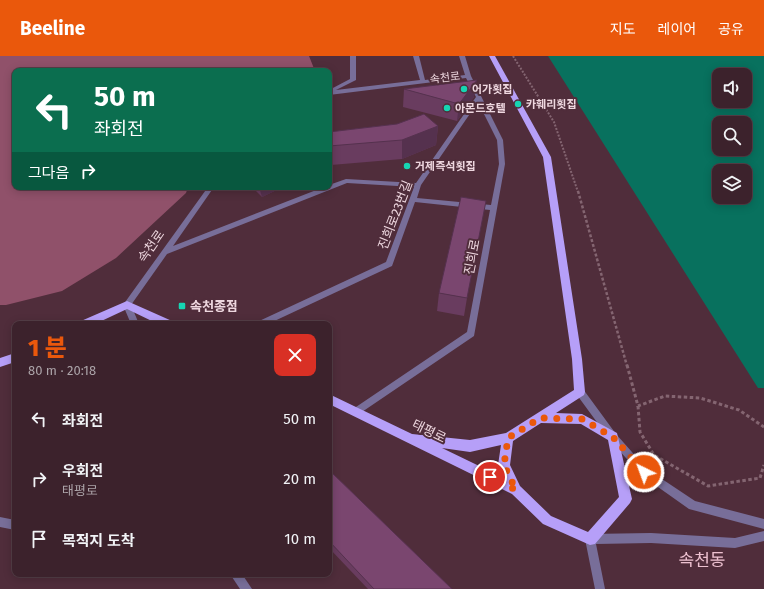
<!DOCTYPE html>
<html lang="ko">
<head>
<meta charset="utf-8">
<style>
	:root { --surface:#3c222c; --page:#432a34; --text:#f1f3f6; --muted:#aca4a9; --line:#553f48; --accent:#ea580c }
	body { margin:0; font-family:"Fira Sans","Noto Sans KR",sans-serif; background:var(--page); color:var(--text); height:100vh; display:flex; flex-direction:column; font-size:15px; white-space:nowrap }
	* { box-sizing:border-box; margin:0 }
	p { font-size:13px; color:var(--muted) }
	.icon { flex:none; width:22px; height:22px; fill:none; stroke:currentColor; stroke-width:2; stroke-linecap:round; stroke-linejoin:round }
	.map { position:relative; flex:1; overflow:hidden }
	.sheet { position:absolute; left:12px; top:265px; width:320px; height:256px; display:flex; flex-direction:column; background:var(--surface); border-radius:8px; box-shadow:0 2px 10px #0003,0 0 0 1px var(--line) }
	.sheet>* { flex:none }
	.hud { position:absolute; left:12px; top:12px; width:320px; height:122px; border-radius:8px; box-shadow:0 2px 10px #0003,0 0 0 1px var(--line); background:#0b6e4f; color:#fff; overflow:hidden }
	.fabs { position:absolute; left:712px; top:12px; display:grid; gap:8px }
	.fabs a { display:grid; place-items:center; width:40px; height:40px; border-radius:8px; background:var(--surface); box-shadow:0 2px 10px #0003,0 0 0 1px var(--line); font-size:20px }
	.pin { position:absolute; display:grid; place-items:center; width:34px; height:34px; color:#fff; margin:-17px; border:2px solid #fff; border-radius:50%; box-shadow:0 1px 4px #0007 }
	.me { position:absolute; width:44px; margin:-22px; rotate:318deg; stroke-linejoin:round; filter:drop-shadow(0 0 3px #0008) }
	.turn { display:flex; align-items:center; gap:14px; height:84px; padding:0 16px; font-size:18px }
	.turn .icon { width:52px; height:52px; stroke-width:2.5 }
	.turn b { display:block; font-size:28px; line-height:34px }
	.then { display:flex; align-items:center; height:38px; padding:0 16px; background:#0003; gap:8px; font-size:15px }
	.round { display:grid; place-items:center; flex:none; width:42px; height:42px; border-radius:8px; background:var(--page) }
	.overview { display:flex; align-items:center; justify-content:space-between; height:68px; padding:0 16px }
	h1 { font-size:24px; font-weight:800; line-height:30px; color:var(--accent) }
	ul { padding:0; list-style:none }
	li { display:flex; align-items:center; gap:12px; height:60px; padding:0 16px }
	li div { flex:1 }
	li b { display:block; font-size:15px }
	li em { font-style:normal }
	header { display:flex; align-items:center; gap:24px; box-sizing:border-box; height:56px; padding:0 20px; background:var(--accent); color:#fff }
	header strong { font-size:19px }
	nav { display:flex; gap:22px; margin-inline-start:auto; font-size:14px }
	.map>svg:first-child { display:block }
</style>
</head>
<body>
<header>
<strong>Beeline</strong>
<nav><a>지도</a><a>레이어</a><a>공유</a></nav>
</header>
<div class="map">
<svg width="764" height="533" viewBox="0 0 764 533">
	<rect width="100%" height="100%" fill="#502d3b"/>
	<path fill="#90516a" d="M0,0H309L315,15H15V131H188L186,137L116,202L62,235L6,249H0Z"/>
	<path fill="#08715e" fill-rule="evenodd" d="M548,0H764V332H758ZM719,19H745V45H719ZM719,67H745V93H719ZM719,115H745V141H719Z"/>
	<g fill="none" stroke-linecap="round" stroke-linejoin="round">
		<path stroke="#846571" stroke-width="2" stroke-dasharray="2 1.5" stroke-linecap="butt" d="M513,0L554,66L578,136"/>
		<path stroke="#846571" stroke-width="2.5" stroke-dasharray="3 2" stroke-linecap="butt" d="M578,135L627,310"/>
		<g stroke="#846571" stroke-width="3" stroke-dasharray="3.5 2.5" stroke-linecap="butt">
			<path d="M627,309L638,350L665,340L700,342L739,354L764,371"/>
			<path d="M638,350L640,376L654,399L708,430L760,422L764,409"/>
		</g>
		<g fill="#786e99" fill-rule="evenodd">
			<path d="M350,0H356V24L336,34L420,24L413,0H419L425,24L465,19L459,0H465L471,20L503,84L505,108L474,280L356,360L353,359L352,356L353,353L467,276L490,154L415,146L392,210L268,268H256L257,266L386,206L414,131L347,127L167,198L131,249L139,268H131L123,249L208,131H214L173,190L324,131H329V129L346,123L416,127L476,41L466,22L329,39V35H331V33L350,23ZM478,46L497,84L499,108L491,149L417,142L421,129Z"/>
			<path d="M580,332L583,333L616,378L647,413L695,445L764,463V473L689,453L641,419L610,384L577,339L576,336L577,333Z"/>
			<path d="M0,461L15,464V474L0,471Z"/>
			<path d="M764,475V485L735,492L651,487L596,488L605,533H595L585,483L586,479L590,478L651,477L735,482Z"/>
			<path d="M230,518H242L252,533H240Z"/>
		</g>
		<g fill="#b69ff8" fill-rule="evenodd">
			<path d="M489,0H495L551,101L582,303L585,336L584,339L556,357L582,358L617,377L632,443L630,447L595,488L590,489L543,468L512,438L329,348V338L412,378L470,384L506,377L574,334L572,303L543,101ZM541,367L581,368L608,384L619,441L588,476L551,460L520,430L510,409L513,385ZM501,389L498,409L504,422L442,392L470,396Z"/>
			<path d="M127,245L172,265L173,268H158L127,253L95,268H80L81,265Z"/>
			<path d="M15,297V306L0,311V302Z"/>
		</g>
	</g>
	<g fill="#693c5f">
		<path d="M404,33L474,41L457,65L403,51Z"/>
		<path d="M397,68L438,70L436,89L402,103L331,109L329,110V76Z"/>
		<path d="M252,131H283L262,141Z"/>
		<path d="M439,237L467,242L464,260L437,255Z"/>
		<path d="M329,414L452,533H368L329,492Z"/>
	</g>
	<g fill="#55314e">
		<path d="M477,24L474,41L457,65L459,48Z"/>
		<path d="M438,70L436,89L402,103V84Z"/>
		<path d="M330,89L331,109L329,110V90Z"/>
		<path d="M259,131H283L262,141Z"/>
	</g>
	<g fill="#7a466f" stroke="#55314e">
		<path d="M477,24L459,48L404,33Z"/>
		<path d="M424,58L438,70L402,84L329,90V76L397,68Z"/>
		<path d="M461,141L486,145L467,242L439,237Z"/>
		<path d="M329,414L452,533H374L329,485Z"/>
	</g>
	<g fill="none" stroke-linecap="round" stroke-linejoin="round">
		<path stroke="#ea580c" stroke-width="7" stroke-dasharray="0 12.6" d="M490,421L516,434L504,409L508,382L540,362L582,363L613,381L644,416"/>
	</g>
	<g fill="#16d5b3" stroke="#502d3b" stroke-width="1.5">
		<circle cx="464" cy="33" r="4"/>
		<circle cx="518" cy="48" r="4"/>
		<circle cx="447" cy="52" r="4"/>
		<circle cx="407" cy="110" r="4"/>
		<rect x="178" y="246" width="8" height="8" rx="2"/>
	</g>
	<g text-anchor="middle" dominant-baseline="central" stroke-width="4" stroke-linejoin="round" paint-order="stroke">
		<g font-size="11" fill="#eed7df" stroke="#502d3b">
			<text transform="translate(445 22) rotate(-7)">속천로</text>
		</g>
		<g font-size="11" font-weight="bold" fill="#eed7df" stroke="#502d3b" text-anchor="start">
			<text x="472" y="33">어가횟집</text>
			<text x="526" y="48">카훼리횟집</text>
			<text x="455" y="52">아몬드호텔</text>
			<text x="415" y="110">거제즉석횟집</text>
		</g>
		<g font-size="13" fill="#eed7df" stroke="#502d3b">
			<text transform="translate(395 159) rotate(-69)">진희로23번길</text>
			<text transform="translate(151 190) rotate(-55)">속천로</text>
			<text transform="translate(472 201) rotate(-79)">진희로</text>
			<text transform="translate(429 375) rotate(26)">태평로</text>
		</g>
		<g font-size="13" font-weight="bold" fill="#eed7df" stroke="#502d3b" text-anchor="start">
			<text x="190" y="250">속천종점</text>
		</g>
		<g font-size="17" fill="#edc1d0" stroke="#502d3b">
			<text x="702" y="504">속천동</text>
		</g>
	</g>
</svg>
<div class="fabs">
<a><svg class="icon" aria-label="sound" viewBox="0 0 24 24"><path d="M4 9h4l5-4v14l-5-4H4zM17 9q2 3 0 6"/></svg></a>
<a><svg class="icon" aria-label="search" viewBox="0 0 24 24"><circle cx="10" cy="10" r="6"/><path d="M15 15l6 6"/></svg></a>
<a><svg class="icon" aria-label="layers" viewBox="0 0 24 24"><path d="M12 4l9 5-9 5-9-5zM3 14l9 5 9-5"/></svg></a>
</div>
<div class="pin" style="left:490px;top:421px;background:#d93025"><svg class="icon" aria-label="arrive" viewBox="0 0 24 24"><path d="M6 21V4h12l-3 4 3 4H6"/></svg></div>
<svg class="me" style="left:644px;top:416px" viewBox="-20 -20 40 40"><circle r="17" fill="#ea580c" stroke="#fff" stroke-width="3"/><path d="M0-11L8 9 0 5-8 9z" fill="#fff"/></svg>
<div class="hud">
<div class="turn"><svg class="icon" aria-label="left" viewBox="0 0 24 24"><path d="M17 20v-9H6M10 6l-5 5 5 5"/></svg><div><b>50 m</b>좌회전</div></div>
<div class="then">그다음<svg class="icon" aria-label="right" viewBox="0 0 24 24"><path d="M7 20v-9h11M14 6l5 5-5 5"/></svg></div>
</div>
<section class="sheet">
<div class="overview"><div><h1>1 분</h1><p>80 m · 20:18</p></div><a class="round" style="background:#d93025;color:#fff"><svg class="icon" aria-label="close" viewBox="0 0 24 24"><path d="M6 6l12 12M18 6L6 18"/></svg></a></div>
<ul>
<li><svg class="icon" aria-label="left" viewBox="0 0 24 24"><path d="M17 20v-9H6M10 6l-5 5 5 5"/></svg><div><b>좌회전</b></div><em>50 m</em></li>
<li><svg class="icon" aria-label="right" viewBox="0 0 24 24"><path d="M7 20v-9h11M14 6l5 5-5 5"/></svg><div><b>우회전</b><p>태평로</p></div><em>20 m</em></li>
<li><svg class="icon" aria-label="arrive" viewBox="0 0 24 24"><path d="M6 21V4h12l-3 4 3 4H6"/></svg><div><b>목적지 도착</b></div><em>10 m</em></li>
</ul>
</section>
</div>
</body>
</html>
